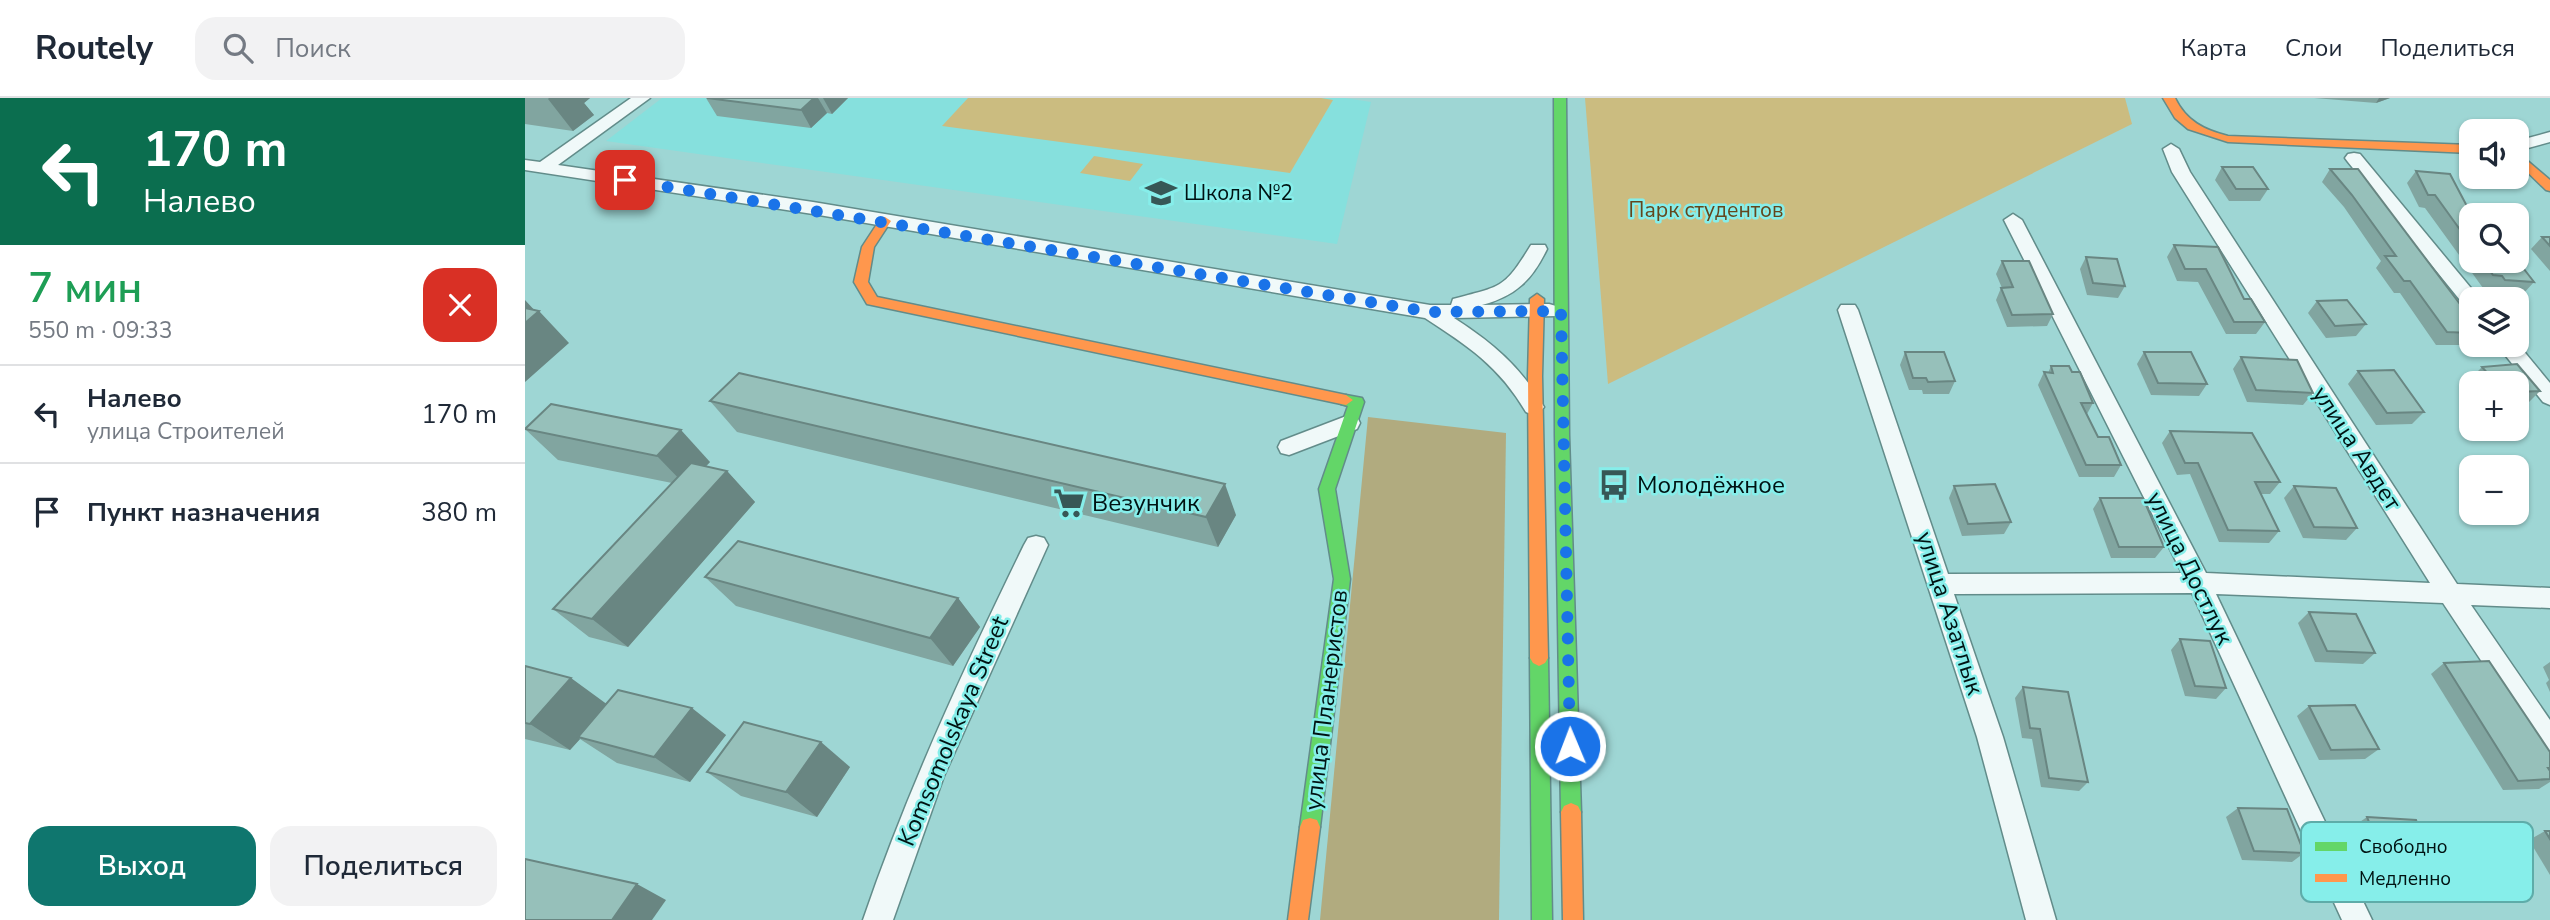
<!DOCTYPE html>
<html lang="ru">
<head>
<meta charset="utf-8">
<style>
	:root { --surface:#fff; --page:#f2f2f3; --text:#1f2937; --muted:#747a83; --line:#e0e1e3; --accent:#0f766e }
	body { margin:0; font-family:"Nunito Sans",sans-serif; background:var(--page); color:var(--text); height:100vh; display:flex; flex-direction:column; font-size:26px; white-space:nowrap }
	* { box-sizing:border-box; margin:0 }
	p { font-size:23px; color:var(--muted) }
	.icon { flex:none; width:38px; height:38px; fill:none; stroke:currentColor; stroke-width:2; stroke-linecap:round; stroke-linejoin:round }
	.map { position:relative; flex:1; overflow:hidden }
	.details { display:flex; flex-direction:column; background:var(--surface); width:525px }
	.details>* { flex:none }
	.hud { background:#0b6e4f; color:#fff; overflow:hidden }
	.tools { position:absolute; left:1934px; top:21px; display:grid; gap:14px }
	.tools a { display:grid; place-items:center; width:70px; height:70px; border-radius:14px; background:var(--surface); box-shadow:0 2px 5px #0004; font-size:35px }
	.pin { position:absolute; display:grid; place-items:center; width:60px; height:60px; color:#fff; margin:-30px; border-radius:14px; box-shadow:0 4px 10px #0006 }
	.me { position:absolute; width:77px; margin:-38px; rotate:359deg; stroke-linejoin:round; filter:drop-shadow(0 0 5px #0008) }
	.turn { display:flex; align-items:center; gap:24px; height:147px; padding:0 28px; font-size:32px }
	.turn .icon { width:91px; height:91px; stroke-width:2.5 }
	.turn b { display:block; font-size:49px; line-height:60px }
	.round { display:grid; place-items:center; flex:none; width:74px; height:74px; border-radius:21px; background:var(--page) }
	.head { display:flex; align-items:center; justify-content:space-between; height:119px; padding:0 28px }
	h1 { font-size:42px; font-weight:600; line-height:52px; color:#1e9e55 }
	.action { display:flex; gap:14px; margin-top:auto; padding:14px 28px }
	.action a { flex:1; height:80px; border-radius:21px; background:var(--accent); color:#fff; font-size:28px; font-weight:600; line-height:80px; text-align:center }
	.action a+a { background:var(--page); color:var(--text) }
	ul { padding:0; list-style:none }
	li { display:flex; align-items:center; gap:21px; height:98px; padding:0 28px; border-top:2px solid var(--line) }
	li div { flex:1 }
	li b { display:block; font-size:26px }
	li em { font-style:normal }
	header { display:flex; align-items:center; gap:42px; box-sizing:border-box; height:98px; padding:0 35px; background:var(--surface); border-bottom:2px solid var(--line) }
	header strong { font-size:33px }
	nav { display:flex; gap:38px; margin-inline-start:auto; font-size:24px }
	.search { width:490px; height:63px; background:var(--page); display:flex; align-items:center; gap:18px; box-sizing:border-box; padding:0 24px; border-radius:21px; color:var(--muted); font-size:26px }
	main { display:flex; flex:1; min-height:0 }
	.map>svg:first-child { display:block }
</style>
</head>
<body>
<header>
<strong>Routely</strong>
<div class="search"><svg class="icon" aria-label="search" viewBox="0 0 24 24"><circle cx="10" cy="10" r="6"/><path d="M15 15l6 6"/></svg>Поиск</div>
<nav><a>Карта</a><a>Слои</a><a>Поделиться</a></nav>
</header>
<main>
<section class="details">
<div class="hud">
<div class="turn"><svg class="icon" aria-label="left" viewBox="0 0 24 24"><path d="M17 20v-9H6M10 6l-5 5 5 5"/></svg><div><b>170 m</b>Налево</div></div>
</div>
<div class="head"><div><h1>7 мин</h1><p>550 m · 09:33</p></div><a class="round" style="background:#d93025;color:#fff"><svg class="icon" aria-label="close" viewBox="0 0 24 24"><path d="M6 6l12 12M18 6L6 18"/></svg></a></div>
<ul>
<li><svg class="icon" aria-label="left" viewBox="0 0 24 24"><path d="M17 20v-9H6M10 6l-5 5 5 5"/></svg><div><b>Налево</b><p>улица Строителей</p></div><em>170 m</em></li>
<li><svg class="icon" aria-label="arrive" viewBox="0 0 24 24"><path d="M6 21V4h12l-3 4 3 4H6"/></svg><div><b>Пункт назначения</b></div><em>380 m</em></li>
</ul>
<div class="action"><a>Выход</a><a>Поделиться</a></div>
</section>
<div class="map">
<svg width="2025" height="822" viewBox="0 0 2025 822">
	<rect width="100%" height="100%" fill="#9ed6d4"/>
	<path fill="#86e0dd" d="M137,0H820L846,4L812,146L81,43Z"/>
	<g fill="#cbbc80">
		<path d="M443,0H796L808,2L765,75L417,28Z"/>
		<path d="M1060,0H1600L1607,26L1083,286Z"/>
		<path d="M569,58L618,66L605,83L555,75Z"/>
	</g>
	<path fill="#b1ab7f" d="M843,319L981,335L974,822H795Z"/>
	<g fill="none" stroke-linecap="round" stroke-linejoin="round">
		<defs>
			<g id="street">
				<path d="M106,0H125L33,67L288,104L905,207H926L928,201C977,188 979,191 1006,147H1020L1022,151C1007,182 991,198 957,207L1024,206L1031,208L1034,213L1031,218L929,220C968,245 996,269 1019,309L1015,314L1008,317L1001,314C974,268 943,248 900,220L288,116L0,72V62L15,64Z"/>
				<path d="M2025,34V44L1992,53V43Z"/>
				<path d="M1646,46L1654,51L1665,74L1932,486L2025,490V510L1946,507L2025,622V656L2016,653L1918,505L1691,496L1847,822H1817L1667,495L1429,496L1478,639L1531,822H1501L1452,639L1313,212L1316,207H1330L1333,212L1423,476L1657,475L1479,122L1488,116L1497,122L1681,475L1905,485L1647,74L1638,51Z"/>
				<path d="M1829,55L1835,56L1955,201H1946V209L1939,207L1823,64L1820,60L1823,56Z"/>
				<path d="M1992,245L2025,285V307L2018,304L1972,247Z"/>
				<path d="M824,317L832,319L835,325L832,331L764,357L756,355L753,349L756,343Z"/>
				<path d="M511,438L519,440L523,447L419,678L368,822H338C382,693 439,570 499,447L503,440Z"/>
			</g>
			<g id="fast">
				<path d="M1029,0H1041L1044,337L1056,714L1053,720L1046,723L1039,720L1036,714L1030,337Z"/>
				<path d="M821,297L837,300L839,304L810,391L825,481L795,729L792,736L785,738L778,736L775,729L809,481L794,391L823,308L816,306L814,302Z"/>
				<path d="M1014,552L1020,555L1023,560L1027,822H1007L1005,560L1008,555Z"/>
			</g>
			<g id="slow">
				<path d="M1638,0H1650C1661,23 1679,32 1703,38L1946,47V55L1703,44L1663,31L1650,20Z"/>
				<path d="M1992,54L2025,82V93L2021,92L1992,64Z"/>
				<path d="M360,119L366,123L349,149L343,184L352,199L821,297L828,302L821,307L342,206L329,184L337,149L356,120Z"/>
				<path d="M1012,196L1019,201L1017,278L1023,560L1020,565L1014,568L1008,565L1005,560L1003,278L1005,201Z"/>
				<path d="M1046,705L1053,708L1056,714L1058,822H1038L1036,714L1039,708Z"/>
				<path d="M785,720L792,722L795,729L783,822H763L775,729L778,722Z"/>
			</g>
		</defs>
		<use href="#street" stroke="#628c8a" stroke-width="3"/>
		<use href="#fast" stroke="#628c8a" stroke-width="3"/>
		<use href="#slow" stroke="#628c8a" stroke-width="3"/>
		<use href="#street" fill="#f0f9f9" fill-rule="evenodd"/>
		<use href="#fast" fill="#63d668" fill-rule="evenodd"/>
		<use href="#slow" fill="#ff974d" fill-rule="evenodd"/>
	</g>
	<g fill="#81a5a0">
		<path d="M0,0H65L59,5L69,17L48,33L0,26Z"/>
		<path d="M181,0H323L307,16L302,15L286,30L192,18Z"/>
		<path d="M1789,0H1865L1851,5Z"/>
		<path d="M1697,69L1743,91L1735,103H1704L1690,82Z"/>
		<path d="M1805,71L1938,210L1946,215V247H1950H1911L1875,195H1869L1851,170L1856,163L1819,109L1797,84Z"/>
		<path d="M1891,73L1946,117V163H1992L2009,184L1998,196L1969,195L1966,190H1958L1900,110L1894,109L1882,85Z"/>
		<path d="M2017,139H2025V173L2006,151Z"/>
		<path d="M1649,147L1719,201L1740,224L1731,236H1701L1673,184L1652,183L1642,159Z"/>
		<path d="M1561,159L1600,188L1593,200L1562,197L1555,171Z"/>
		<path d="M1477,163L1528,216L1522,228L1482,229L1471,202L1476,190H1477L1471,176Z"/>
		<path d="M1792,203L1841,226L1831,238L1801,240L1783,215Z"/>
		<path d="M1380,254L1430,283L1424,296H1398L1397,292H1384L1375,267Z"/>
		<path d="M1619,254L1682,286L1674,298L1626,297L1612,266Z"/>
		<path d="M1716,259L1788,295L1778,307L1722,304L1708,271Z"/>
		<path d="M1526,268L1547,274L1568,305L1562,316L1573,339L1596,367L1589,379H1554L1513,287L1519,274L1523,275Z"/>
		<path d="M1957,269L2015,293L2003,305H1992V285H1949L1945,281Z"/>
		<path d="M1833,273L1899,314L1887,326L1851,327L1823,286Z"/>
		<path d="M185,303L711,417L693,449L212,334Z"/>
		<path d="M0,331L185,364L180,368L202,373L230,404L103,549L64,539L28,511L147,385L33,362Z"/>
		<path d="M1645,333L1755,384L1745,396H1736L1754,433L1744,445L1694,444L1665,376L1652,377L1637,345Z"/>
		<path d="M1429,388L1486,424L1479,436L1437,438L1424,400Z"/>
		<path d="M1769,388L1832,430L1821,442L1778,440L1759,400Z"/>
		<path d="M1575,400L1639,449L1630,460H1586L1568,411Z"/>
		<path d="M180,479L433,500L455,529L428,568L211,508Z"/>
		<path d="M1784,514L1850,555L1838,566L1790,564L1773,525Z"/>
		<path d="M1655,541L1701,590L1691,601L1660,598L1646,552Z"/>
		<path d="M2025,564V594L2021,585L2024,582L2018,569Z"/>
		<path d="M1919,565L2025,654V684L2014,691L1978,692L1906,576Z"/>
		<path d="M0,568L81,606L201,637L165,684L92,665L55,641L45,652L0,641Z"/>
		<path d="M1498,589L1563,684L1554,693L1516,689L1507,641L1497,640L1490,600Z"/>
		<path d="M1784,608L1854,651L1840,661L1794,662L1772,618Z"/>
		<path d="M325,669L292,719L216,698L182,674Z"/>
		<path d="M1713,710L1779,755L1767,764L1717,762L1701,719Z"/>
		<path d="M1842,719L1892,725L1987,788L1971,796L1921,798L1916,788L1850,783L1829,728Z"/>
		<path d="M2020,733H2025V777L2004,742Z"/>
	</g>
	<g fill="#698682">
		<path d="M24,0H65L59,5L69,17L48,33L23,1Z"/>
		<path d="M289,0H293L302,15L286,30L276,12Z"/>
		<path d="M298,0H323L307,16Z"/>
		<path d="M1854,0H1865L1851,5Z"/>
		<path d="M0,202L12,215L14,213L44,245L0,284Z"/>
		<path d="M156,332L185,364L162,389L132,358Z"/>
		<path d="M202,373L230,404L103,549L67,521Z"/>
		<path d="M700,386L711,417L693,449L681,419Z"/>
		<path d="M433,500L455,529L428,568L405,540Z"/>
		<path d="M46,580L83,607L53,639L55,641L45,652L5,626Z"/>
		<path d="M167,610L201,637L165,684L129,659Z"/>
		<path d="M296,644L325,669L292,719L261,694Z"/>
		<path d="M112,786L141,802L127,822H87Z"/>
	</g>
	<g fill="#96c0ba" stroke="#698682" stroke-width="2">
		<path d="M182,0H289L276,12Z"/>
		<path d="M1697,69H1728L1743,91H1711Z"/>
		<path d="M1805,71H1833L1938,210H1943L1946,215V235L1922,234L1885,183H1879L1860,158H1871L1827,97Z"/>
		<path d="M1891,73L1925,76L1945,114H1952L1955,117H1946V147L1910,97H1903Z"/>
		<path d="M2017,139H2025V148Z"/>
		<path d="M1649,147L1693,149L1719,201H1726L1740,224H1709L1681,171H1660Z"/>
		<path d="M1561,159L1592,161L1600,188L1568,185Z"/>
		<path d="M1992,162L2009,184L1980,182L1977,178L1968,177L1958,163Z"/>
		<path d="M1477,163H1504L1528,216L1487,217L1476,190L1488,189Z"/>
		<path d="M1822,202L1841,226L1810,228L1792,203Z"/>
		<path d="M0,210L14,213L0,225Z"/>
		<path d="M1380,254H1419L1430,283L1403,284L1401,280H1388Z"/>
		<path d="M1619,254H1666L1682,286L1633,285Z"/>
		<path d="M1716,259L1772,262L1788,295L1731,292Z"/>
		<path d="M1992,266L2015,293L1992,294V285H1971L1957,269Z"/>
		<path d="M1526,268H1544L1547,274H1555L1568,305H1556L1573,339H1584L1596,367H1561L1519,274L1528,275Z"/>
		<path d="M1869,272L1899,314L1862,315L1833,273Z"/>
		<path d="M214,275L700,386L681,419L185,303Z"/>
		<path d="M26,306L156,332L132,358L0,331Z"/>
		<path d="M1645,333L1727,335L1755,384H1730L1754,433L1703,432L1673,365H1660Z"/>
		<path d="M166,365L202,373L67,521L28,511Z"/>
		<path d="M1470,386L1486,424L1443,426L1429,388Z"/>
		<path d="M1769,388L1811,390L1832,430L1789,429Z"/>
		<path d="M1575,400H1618L1639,449H1594Z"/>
		<path d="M213,443L433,500L405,540L180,479Z"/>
		<path d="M1784,514L1831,516L1850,555L1802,553Z"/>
		<path d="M1655,541L1685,543L1701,590L1670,588Z"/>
		<path d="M1964,563L2025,654V670H2023L2025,673V681L1993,683L1919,565Z"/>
		<path d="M0,568L46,580L5,626L0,625Z"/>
		<path d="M1498,589L1543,594L1563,684L1524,680L1515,631L1505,630Z"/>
		<path d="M93,592L167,610L129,659L53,639Z"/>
		<path d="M1830,607L1854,651L1806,652L1784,608Z"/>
		<path d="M219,624L296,644L261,694L182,674Z"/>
		<path d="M1713,710L1762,711L1779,755L1729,753Z"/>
		<path d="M1842,719L1891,722L1892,725L1950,724L1987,788L1937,790L1931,780L1864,774Z"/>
		<path d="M2020,733H2025V741Z"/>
		<path d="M0,761L112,786L87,822H0Z"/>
	</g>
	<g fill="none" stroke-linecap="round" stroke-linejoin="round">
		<path stroke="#1a73e8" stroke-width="12" stroke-dasharray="0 21.6" d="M100,82L905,214L1036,213L1045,648"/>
	</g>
	<defs>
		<symbol id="school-bare" viewBox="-9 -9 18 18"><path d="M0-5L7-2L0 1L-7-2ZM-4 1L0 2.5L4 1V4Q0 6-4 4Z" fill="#375756" stroke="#86eeea" stroke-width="2.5" paint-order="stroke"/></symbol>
		<symbol id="bus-bare" viewBox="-9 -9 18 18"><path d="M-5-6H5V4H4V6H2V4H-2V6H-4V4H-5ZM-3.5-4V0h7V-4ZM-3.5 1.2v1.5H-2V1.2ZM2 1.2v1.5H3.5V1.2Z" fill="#375756" stroke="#86eeea" stroke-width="2.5" paint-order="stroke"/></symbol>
		<symbol id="supermarket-bare" viewBox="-9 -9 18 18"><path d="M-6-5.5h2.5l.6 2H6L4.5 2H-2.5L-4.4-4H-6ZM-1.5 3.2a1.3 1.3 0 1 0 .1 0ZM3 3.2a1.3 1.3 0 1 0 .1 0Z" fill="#375756" stroke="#86eeea" stroke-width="2.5" paint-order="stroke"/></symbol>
	</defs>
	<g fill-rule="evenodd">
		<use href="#school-bare" x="614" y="73" width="44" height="44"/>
		<use href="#bus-bare" x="1067" y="365" width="44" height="44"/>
		<use href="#supermarket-bare" x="522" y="383" width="44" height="44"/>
	</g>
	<g text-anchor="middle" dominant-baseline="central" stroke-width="5" stroke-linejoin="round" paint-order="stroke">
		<g font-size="21" fill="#001212" stroke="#86eeea" text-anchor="start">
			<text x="659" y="95">Школа №2</text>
		</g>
		<g font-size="21" fill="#64461c" stroke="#86eeea">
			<text x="1181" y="112">Парк студентов</text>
		</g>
		<g font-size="24" fill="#001212" stroke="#86eeea">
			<text transform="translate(1832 350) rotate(57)">улица Авдет</text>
			<text transform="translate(1665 470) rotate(64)">улица Достлук</text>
			<text transform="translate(1425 515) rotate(72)">улица Азатлык</text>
			<text transform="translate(801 602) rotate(-83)">улица Планеристов</text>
			<text transform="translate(428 633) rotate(-67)">Komsomolskaya Street</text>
		</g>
		<g font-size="24" fill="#001212" stroke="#86eeea" text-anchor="start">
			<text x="1112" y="387">Молодёжное</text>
			<text x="567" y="405">Везунчик</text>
		</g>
	</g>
	<rect x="1776" y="724" width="232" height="80" rx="10" fill="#86eeea" stroke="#5eaca9" stroke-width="2"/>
	<rect x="1790" y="744" width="32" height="9" fill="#63d668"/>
	<rect x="1790" y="776" width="32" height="8" fill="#ff974d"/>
	<g font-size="19" fill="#001212">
		<text x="1834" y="755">Свободно</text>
		<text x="1834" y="787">Медленно</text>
	</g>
</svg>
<div class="tools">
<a><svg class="icon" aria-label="sound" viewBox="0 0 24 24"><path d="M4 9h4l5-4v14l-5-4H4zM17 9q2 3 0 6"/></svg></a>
<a><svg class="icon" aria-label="search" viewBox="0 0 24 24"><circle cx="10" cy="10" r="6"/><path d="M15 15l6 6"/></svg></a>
<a><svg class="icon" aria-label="layers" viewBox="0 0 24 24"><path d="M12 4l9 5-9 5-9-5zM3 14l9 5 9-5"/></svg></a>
<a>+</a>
<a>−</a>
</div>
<div class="pin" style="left:100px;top:82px;background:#d93025"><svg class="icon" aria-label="arrive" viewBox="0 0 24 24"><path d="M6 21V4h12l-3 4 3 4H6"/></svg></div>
<svg class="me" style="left:1045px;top:648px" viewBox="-20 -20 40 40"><circle r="17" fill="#1a73e8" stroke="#fff" stroke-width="3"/><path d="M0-11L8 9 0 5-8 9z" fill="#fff"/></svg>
</div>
</main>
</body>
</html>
